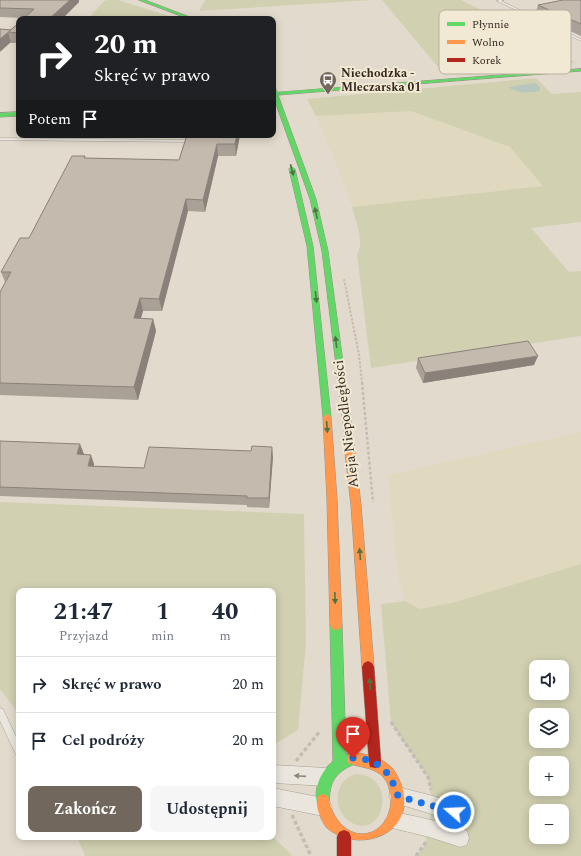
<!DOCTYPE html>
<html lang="pl">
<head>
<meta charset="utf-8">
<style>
	:root { --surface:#fff; --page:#f6f6f7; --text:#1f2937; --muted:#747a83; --line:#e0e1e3; --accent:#72675c }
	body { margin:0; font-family:Spectral,serif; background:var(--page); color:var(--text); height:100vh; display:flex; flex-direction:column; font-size:15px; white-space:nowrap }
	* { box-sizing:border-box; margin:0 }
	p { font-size:13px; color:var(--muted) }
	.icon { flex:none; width:22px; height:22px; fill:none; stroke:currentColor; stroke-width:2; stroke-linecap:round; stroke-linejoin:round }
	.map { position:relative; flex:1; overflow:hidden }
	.side { position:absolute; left:16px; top:588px; width:260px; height:252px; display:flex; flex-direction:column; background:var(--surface); border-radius:8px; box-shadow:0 2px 10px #0003 }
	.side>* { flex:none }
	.banner { position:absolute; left:16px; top:16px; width:260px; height:122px; border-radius:8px; box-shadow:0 2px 10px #0003; background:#202124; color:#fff; overflow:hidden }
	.controls { position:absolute; left:529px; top:660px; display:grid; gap:8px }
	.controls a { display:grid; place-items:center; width:40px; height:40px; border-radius:8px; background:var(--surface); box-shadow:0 2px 10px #0003; font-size:20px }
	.pin { position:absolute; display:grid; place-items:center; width:34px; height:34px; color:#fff; margin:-41px -17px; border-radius:50% 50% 50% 0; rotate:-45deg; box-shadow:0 0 4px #0007 }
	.pin .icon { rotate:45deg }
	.me { position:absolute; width:44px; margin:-22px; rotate:289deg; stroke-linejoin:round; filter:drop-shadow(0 0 3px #0008) }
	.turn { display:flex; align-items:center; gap:14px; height:84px; padding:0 12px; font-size:18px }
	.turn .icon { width:52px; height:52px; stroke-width:2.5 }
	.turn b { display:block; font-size:28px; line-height:34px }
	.then { display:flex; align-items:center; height:38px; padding:0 12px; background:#0003; gap:8px; font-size:15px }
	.eta { display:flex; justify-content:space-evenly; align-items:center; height:68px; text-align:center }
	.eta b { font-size:24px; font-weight:700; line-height:28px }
	.cta { display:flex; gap:8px; margin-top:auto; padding:8px 12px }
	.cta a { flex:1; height:46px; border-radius:8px; background:var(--accent); color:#fff; font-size:16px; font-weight:700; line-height:46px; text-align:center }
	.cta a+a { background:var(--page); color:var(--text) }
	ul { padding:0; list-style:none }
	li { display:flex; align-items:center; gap:12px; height:56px; padding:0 12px; border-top:1px solid var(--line) }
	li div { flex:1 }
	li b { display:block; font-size:15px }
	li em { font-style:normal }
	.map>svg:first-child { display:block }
</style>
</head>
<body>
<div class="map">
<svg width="581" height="856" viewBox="0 0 581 856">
	<rect width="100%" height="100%" fill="#e2dbcd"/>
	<g fill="#e0d9bf">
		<path d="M411,111L510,147L544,186L352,207L337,166L316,116Z"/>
		<path d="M581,432V564L456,602L420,609L405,601L398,578L388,475Z"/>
	</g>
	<g fill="#d1d0b1" fill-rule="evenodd">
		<path d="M108,0H118L172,17L170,19H88L104,1Z"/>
		<path d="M205,0H373L199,11Z"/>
		<path d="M382,0H461L550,44L575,63L443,73Z"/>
		<path d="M536,78L552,94L581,92V222L531,228L569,272L581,271V336L371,368L357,255C365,243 355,220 352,207L543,186L510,147L411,111L316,116L307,99Z"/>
		<path d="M0,502L304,514L306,643L298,730L273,745V591H19V714L0,689Z"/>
		<path d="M581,564V856H416L425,845L433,805L428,777L391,723L381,604L405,601L420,609L456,602ZM536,667H562V693H536ZM536,715H562V741H536ZM536,763H562V789H536ZM536,811H562V837H536Z"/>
		<path d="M355,774C397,774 386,837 354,824C348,821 344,818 341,812C333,796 339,780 355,774Z"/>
		<path d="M77,837H273L291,854V856H85Z"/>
	</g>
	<path fill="#b8c7bd" d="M535,83L539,86L540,91C528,93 519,94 508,87Z"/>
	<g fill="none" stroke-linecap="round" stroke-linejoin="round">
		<defs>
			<g id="lane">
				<path d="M499,0H504L501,1L581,39V41L497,1Z"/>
				<path d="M0,138L192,140L194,141L192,142L0,140Z"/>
				<path d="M0,708L3,709L19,743V756L16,755L0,721Z"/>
			</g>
			<g id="street">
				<path d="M273,765L326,768L332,771L335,777L332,783L326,786L273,783Z"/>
				<path d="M398,787L433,796L470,809L473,815L470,821L464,824L392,802L389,796L392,790Z"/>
				<path d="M273,788L323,798L329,801L332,807L329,813L323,816L273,806Z"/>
				<path d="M394,812C419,817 443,822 467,831L469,838L467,845L460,847L429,837L388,827L385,821L388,815Z"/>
			</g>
			<g id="fast">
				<path d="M139,0H145L195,19H189Z"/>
				<path d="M581,69V71L278,95L316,199L328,251L354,444L352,447H346L322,251L310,199L273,96V86L275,87L277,92Z"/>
				<path d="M19,112V116L0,117V113Z"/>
				<path d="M292,167L295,169L313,246L331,417L327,420L323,417L307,246L289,169Z"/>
				<path d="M336,620L340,621L342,625L346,754L353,752L358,753L359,758L358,763C346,767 334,774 331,787C329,794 330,800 328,806L323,808L318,806C312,790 321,771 333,761L330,625L332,621Z"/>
			</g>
			<g id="slow">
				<path d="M327,414L331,417L337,499L342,625L340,629L336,630L332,629L330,625L327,499L323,417Z"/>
				<path d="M349,440L352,441L354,444L361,505L374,667L372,671L368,673L364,671L362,667L351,505L344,444L346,441Z"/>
				<path d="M353,752C366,754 380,757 390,766C395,770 398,777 401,784C419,834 358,856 326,827C321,819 314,806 318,796L323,794L328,796C330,803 331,810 335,816C354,848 391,834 391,799C390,792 389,784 384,778C375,767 361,768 348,763L347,758L348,753Z"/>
			</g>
			<g id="jam">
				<path d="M368,661L372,663L374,667L381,762L380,767L375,768L370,767L369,762L362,667L364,663Z"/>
				<path d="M344,830L349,832L351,837V856H337V837L339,832Z"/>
			</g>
		</defs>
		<use href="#lane" stroke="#a7a096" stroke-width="1"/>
		<use href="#street" stroke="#a7a096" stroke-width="1"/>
		<use href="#fast" stroke="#979086" stroke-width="1"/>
		<use href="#slow" stroke="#979086" stroke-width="1"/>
		<use href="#jam" stroke="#979086" stroke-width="1"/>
		<path stroke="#c3bdb5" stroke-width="1.5" stroke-dasharray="1.5 1" stroke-linecap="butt" d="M201,16L208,19"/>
		<path stroke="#c3bdb5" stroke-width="2" stroke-dasharray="2.5 1.5" stroke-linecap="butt" d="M344,279L359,355L362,383"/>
		<path stroke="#c3bdb5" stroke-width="2.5" stroke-dasharray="3 2" stroke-linecap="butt" d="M362,382L373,502"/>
		<g stroke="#c3bdb5" stroke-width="3.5" stroke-dasharray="4 2.5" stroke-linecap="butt">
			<path d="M391,722L428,777L431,790"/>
			<path d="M296,761L320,731"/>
			<path d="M292,815L311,856"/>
			<path d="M416,856L426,842"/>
		</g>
		<use href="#lane" fill="#eae6de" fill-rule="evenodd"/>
		<use href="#street" fill="#eae6de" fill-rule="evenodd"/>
		<use href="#fast" fill="#63d668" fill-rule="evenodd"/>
		<use href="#slow" fill="#ff974d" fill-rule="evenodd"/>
		<use href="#jam" fill="#b3261e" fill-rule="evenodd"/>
	</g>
	<g fill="#a9a096">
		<path d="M0,0H79V2L62,19H23L24,18L0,17Z"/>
		<path d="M581,0V36L535,15L538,5Z"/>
		<path d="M19,23V43H11L0,29L11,30Z"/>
		<path d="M187,135H240L236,156H218L205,212L188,211L162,311H143L141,318L153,319L156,331L138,400L0,395V292L5,282L1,272L29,238L85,156V158L179,160Z"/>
		<path d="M418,358L534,365L423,383L416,368Z"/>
		<path d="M0,441L84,454L94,464V466L144,468L273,457L269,508L247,507V505L0,496Z"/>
	</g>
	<g fill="#8a827a">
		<path d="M70,0H79V2L62,19H49Z"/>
		<path d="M11,30L8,32L11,42L0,52V39Z"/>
		<path d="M237,135H240L236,156L235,144Z"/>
		<path d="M217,144L218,156L205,212L203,200Z"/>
		<path d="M186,199L188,211L162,311L159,299Z"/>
		<path d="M140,298L143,311L137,331L134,318Z"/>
		<path d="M153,319L156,331L138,400L134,387Z"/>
		<path d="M538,356L534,365L423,383L425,373Z"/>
		<path d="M80,444L84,454L81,464L77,454Z"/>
		<path d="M272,447L273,457L269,508V498Z"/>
		<path d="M91,455L94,464L92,476L88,466Z"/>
	</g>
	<g fill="#c5baae" stroke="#8a827a">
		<path d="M0,0H70L49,19H23L34,9L0,8Z"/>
		<path d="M563,0H581V24L538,5Z"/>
		<path d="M19,23V33L8,32Z"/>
		<path d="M0,29L11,30L0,39Z"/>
		<path d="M187,135H237L235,144H217L203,200L186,199L159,299L140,298L134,318L153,319L134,387L0,383V292L11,272H1L20,238H29L72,156H85L84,158L179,160Z"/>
		<path d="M528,341L538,356L425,373L418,358Z"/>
		<path d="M0,441L80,444L77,454L91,455L88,466L144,468L149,447L251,451L252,446L272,447L269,498H247V496L0,487Z"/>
	</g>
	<defs><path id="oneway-solid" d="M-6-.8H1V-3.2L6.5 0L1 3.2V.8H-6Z"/></defs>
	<g fill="#4a7740">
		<use href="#oneway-solid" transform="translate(292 170) rotate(75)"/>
		<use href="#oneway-solid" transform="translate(316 213) rotate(-103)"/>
		<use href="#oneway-solid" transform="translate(316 297) rotate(84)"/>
		<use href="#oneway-solid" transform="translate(336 342) rotate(-97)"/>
		<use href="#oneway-solid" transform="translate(327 427) rotate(86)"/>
		<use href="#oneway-solid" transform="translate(360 554) rotate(-94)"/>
		<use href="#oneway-solid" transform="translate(335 598) rotate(88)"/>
		<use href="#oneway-solid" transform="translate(370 684) rotate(-94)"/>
	</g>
	<use fill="#90887e" href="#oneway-solid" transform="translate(300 776) rotate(-176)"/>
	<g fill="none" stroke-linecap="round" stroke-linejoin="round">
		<path stroke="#1a73e8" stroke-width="7" stroke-dasharray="0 12.6" d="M353,758C379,759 390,771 398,796L454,812"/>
	</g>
	<defs>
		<symbol id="bus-pin" viewBox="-11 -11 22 30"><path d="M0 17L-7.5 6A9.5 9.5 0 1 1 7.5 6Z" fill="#72675c" stroke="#f2e9d4"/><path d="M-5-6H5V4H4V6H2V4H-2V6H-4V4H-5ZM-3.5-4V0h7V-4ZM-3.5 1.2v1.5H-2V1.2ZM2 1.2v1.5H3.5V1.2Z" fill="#fff"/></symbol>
	</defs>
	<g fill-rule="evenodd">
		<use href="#bus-pin" x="318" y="70" width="20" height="27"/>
	</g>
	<g text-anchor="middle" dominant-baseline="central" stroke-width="4" stroke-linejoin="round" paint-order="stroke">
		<g font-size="12" font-weight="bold" fill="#35291f" stroke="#f2e9d4" text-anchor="start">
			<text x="341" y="73">Niechodzka -<tspan x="341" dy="14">Mleczarska 01</tspan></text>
		</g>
		<g font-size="14" fill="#35291f" stroke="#f2e9d4">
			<text transform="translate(346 424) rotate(-97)">Aleja Niepodległości</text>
		</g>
	</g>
	<rect x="439" y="10" width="132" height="64" rx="6" fill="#f2e9d4" stroke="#b9af9e" stroke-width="1"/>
	<rect x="447" y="22" width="18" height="4" fill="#63d668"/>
	<rect x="447" y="40" width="18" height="4" fill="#ff974d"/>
	<rect x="447" y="58" width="18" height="4" fill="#b3261e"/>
	<g font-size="11" fill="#35291f">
		<text x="472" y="28">Płynnie</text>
		<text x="472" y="46">Wolno</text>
		<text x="472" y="64">Korek</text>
	</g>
</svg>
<div class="controls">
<a><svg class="icon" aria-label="sound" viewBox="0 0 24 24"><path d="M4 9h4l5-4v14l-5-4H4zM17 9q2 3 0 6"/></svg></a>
<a><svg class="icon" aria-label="layers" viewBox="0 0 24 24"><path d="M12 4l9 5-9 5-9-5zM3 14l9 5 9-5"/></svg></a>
<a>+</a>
<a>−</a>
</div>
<div class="pin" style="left:353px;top:758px;background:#d93025"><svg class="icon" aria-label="arrive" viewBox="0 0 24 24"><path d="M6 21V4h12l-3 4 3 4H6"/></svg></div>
<svg class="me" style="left:454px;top:812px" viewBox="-20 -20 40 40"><circle r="17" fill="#1a73e8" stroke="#fff" stroke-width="3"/><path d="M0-11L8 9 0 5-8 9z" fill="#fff"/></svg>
<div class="banner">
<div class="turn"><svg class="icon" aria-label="right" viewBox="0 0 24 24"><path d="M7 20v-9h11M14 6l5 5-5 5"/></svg><div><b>20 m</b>Skręć w prawo</div></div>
<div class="then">Potem<svg class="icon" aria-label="arrive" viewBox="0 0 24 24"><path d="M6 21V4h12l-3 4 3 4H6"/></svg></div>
</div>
<section class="side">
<div class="eta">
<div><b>21:47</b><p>Przyjazd</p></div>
<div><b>1</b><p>min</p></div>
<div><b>40</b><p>m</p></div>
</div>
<ul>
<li><svg class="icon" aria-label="right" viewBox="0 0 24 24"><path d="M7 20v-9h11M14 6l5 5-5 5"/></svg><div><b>Skręć w prawo</b></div><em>20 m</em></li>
<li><svg class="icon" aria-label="arrive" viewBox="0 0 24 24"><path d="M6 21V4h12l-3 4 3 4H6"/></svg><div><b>Cel podróży</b></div><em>20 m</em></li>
</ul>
<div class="cta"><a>Zakończ</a><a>Udostępnij</a></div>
</section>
</div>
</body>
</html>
